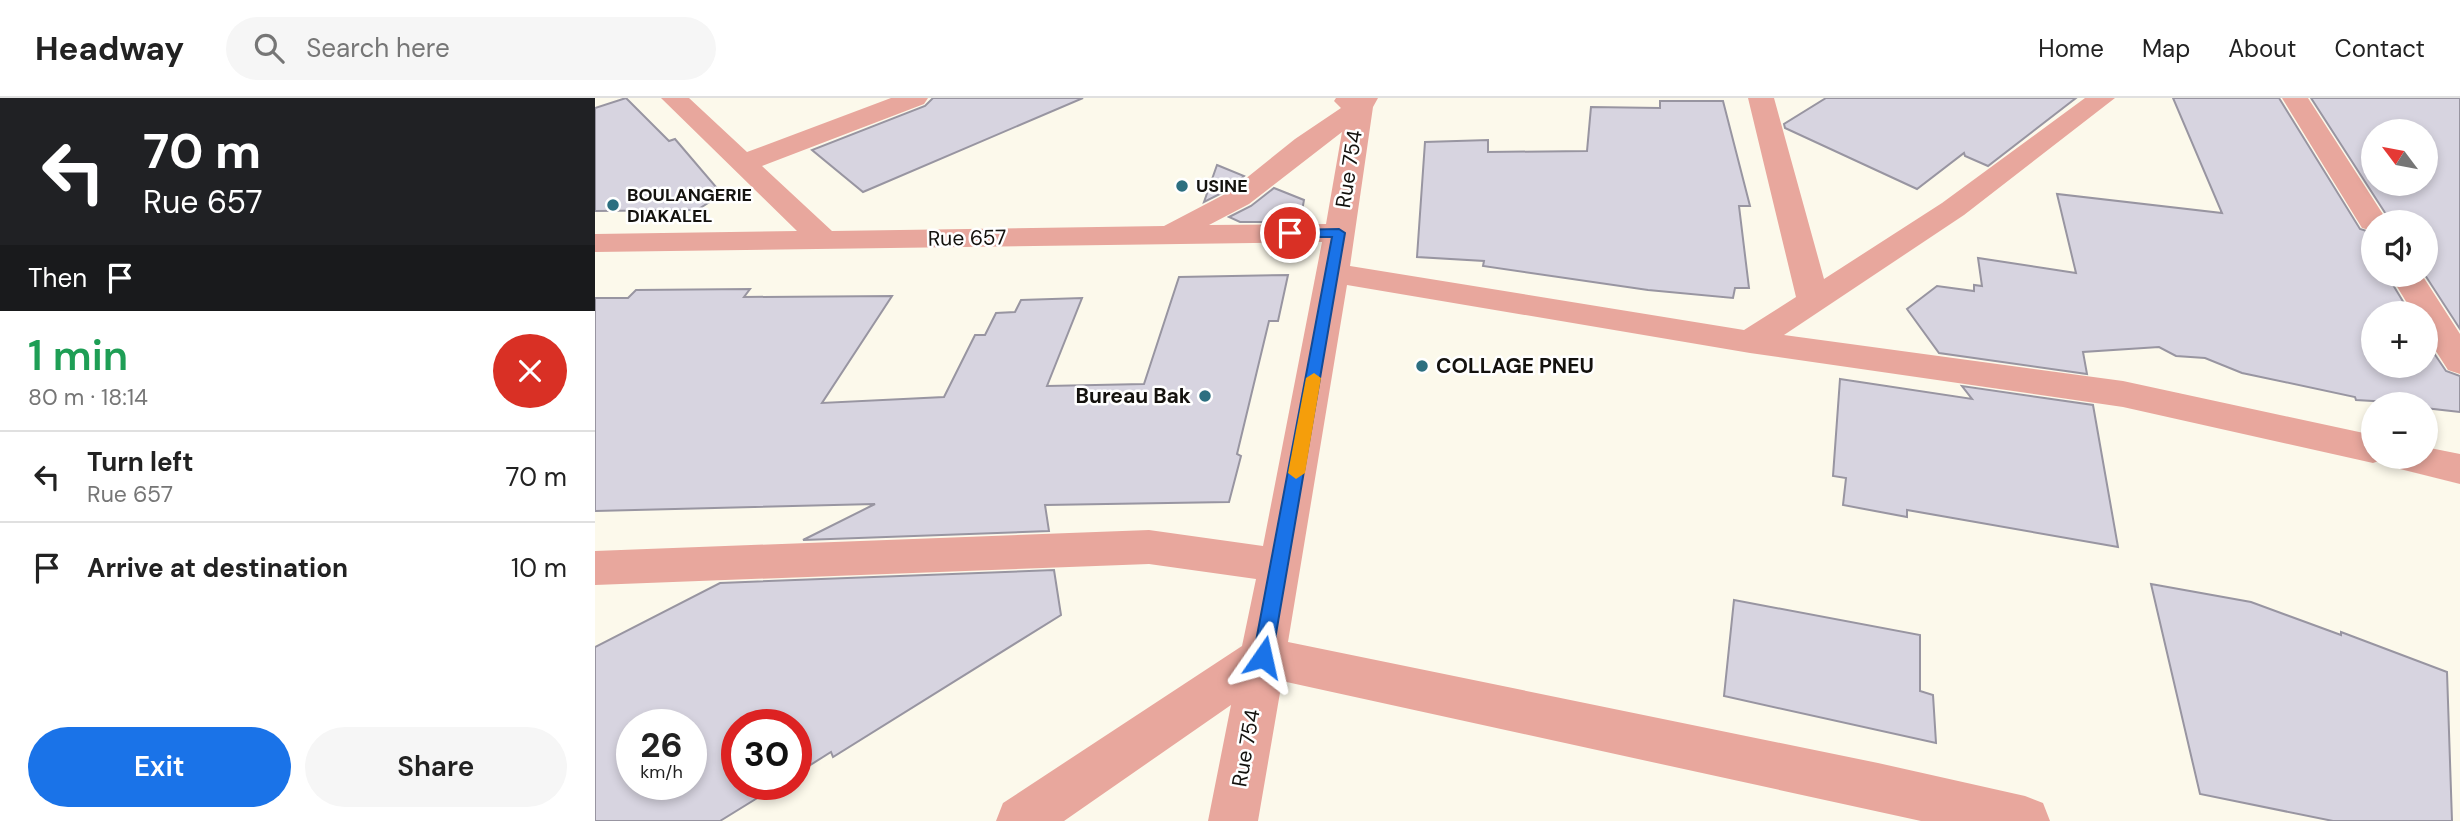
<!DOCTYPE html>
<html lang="en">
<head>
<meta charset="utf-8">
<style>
	:root { --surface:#fff; --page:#f6f6f6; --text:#222; --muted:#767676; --line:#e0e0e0; --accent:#1a73e8 }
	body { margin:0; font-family:"DM Sans",sans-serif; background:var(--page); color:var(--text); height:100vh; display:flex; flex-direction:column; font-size:26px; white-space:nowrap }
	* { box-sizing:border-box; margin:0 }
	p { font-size:23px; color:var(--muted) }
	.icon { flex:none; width:38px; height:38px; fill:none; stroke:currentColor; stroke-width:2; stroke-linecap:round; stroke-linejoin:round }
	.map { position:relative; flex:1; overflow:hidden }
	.details { display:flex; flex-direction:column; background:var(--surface); width:595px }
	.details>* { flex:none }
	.banner { background:#202124; color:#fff; overflow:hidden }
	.needle { width:46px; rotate:302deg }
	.tools { position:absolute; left:1766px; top:21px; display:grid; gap:14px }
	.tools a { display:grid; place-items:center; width:77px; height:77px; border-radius:50%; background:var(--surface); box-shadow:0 4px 10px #0003; font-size:35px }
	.speed { position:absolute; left:21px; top:611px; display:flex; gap:14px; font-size:35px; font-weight:700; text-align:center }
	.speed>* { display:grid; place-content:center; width:91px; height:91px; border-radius:50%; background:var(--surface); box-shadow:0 4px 10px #0003; line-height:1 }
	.speed small { font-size:18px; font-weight:400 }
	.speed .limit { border:10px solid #d22; background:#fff; color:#111 }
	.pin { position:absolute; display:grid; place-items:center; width:60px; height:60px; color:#fff; margin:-30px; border:4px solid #fff; border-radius:50%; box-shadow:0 2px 7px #0007 }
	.me { position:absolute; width:77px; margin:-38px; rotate:11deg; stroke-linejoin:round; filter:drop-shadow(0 0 5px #0008) }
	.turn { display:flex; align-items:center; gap:24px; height:147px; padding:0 28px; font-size:32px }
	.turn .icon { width:91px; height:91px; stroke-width:2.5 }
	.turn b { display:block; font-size:49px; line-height:60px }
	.then { display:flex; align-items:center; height:66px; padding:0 28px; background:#0003; gap:14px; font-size:26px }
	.round { display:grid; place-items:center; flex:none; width:74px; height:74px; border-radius:37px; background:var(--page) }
	.overview { display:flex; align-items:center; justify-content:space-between; height:119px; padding:0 28px }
	h1 { font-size:42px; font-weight:600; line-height:52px; color:#1e9e55 }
	.primary-button { display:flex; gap:14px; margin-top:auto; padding:14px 28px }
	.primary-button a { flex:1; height:80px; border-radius:42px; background:var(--accent); color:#fff; font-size:28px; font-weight:600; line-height:80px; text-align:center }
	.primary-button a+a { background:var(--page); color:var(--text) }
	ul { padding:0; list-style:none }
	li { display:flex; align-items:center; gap:21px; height:91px; padding:0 28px; border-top:2px solid var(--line) }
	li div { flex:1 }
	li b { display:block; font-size:26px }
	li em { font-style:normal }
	header { display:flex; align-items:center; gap:42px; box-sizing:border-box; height:98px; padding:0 35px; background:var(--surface); border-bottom:2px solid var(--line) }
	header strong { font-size:33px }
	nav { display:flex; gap:38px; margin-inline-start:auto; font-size:24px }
	.search { width:490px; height:63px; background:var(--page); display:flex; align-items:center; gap:18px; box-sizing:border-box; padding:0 24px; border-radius:38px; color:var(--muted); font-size:26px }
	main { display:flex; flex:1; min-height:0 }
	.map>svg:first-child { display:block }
</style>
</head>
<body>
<header>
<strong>Headway</strong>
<div class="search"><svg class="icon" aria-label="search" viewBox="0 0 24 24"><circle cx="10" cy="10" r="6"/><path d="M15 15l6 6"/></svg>Search here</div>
<nav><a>Home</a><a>Map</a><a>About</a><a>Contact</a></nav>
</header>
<main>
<section class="details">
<div class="banner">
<div class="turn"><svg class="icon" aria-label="left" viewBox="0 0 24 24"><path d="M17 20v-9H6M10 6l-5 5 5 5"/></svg><div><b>70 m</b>Rue 657</div></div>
<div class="then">Then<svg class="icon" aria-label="arrive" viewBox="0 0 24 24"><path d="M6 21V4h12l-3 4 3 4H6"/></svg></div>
</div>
<div class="overview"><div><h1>1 min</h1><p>80 m · 18:14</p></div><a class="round" style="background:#d93025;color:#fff"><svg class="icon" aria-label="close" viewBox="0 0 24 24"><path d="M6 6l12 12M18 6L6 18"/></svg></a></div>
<ul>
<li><svg class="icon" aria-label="left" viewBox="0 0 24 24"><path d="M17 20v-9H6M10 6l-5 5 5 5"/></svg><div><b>Turn left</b><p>Rue 657</p></div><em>70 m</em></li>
<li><svg class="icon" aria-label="arrive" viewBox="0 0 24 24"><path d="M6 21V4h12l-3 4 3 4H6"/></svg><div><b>Arrive at destination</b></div><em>10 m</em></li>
</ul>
<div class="primary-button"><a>Exit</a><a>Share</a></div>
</section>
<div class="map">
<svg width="1865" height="723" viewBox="0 0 1865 723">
	<rect width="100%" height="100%" fill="#fcf9eb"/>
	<g fill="#d7d4e0" stroke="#9895a1" stroke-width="2" fill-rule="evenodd">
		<path d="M31,0L74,43L80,41L127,96L102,112L0,113V10Z"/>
		<path d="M338,0H488L268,94L217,52L330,8Z"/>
		<path d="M1231,0H1481L1393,68L1370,58L1369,55L1322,91L1190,30L1189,26Z"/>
		<path d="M1578,0H1684L1765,131L1778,135V177H1792L1815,215H1778V268H1830V242L1851,273L1865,278V314L1830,310V306L1761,302L1760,299L1647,275L1610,260L1581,258L1564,249L1488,254L1492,276L1344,255L1312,211L1342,188L1379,193V187L1387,188L1383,160L1481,175L1462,96L1627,115Z"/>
		<path d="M1716,0H1865V231L1830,177V124H1796ZM1778,33H1830V86H1778Z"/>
		<path d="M1065,3H1128L1155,108H1144L1154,190H1140L1138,200L1053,192L888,168L889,163L822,159L830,44L893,42V54L992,53L996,9L1065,10Z"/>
		<path d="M622,67L649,78L633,92L609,104Z"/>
		<path d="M679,90L709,102L705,124H645L634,119L656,108Z"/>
		<path d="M693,177L683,223H674L642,356L646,358L634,404L450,407L454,433L208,442L280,406L0,413V200H33L41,192L155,191L149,199L297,198L227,305L349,299L380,237H390L401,215L420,214L426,202L487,200L452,288L549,286L584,179Z"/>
		<path d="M1245,281L1377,301L1367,288L1498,307L1523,449L1312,412V419L1248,407L1251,380L1238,378Z"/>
		<path d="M459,472L466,517L238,659L236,654L201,676V626H142V686H185L125,723H0V549L125,485ZM37,626H96V686H37Z"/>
		<path d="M1556,486L1656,504L1746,537V534L1852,574L1857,723H1738L1605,696Z"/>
		<path d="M1139,502L1325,537V593L1338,597L1341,645L1129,598Z"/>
	</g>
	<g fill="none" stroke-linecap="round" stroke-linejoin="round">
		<g fill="#e8a79d" fill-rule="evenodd">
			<path d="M66,0H94L152,54L296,0H333L329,6L167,68L237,133L569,128L634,94L700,41L746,10L739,3L741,0H783L778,9L755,168L1149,232L1201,199L1153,0H1179L1229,181L1347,105L1490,0H1520L1369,117L1189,237L1528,283L1778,337V359H1830V349L1865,356V386L1797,369L1792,360L1778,365L1528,309L1155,255L752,187L693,544L1283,665L1430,698L1448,705L1455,723H1326L687,583L663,723H613L636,607L469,723H401L408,705L647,548L661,481L554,466L0,487V453L554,432L668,448L727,144L0,154V136L202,133ZM747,34L731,126L614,127L654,106Z"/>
			<path d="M1687,0H1713L1793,124H1778V133L1767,130Z"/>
			<path d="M1795,177H1827L1865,236V276L1853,272L1830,236V215H1818Z"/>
		</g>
	</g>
	<path fill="#1a73e8" stroke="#114b97" stroke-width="2" d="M744,131L750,135L677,559L674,565L668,567L661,565L658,559L737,139H695L689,135L695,132Z"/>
	<path fill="#f59e0b" d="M719,275L726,280L710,375L701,381L693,375L711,280Z"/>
	<g fill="#2c6f80" stroke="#fff" stroke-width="2.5">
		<circle cx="587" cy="88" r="7"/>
		<circle cx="18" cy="107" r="7"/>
		<circle cx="827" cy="268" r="7"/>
		<circle cx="610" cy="298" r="7"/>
	</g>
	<g text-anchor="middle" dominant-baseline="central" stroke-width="5" stroke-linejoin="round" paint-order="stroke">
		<g font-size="18" font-weight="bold" fill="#14120e" stroke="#fff" text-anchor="start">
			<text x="601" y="88">USINE</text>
			<text x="32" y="97">BOULANGERIE<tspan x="32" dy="21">DIAKALEL</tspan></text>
		</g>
		<g font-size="21" fill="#14120e" stroke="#fff">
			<text transform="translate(754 71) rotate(-81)">Rue 754</text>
			<text transform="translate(372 140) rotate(-1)">Rue 657</text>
			<text transform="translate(651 650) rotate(-80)">Rue 754</text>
		</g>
		<g font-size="21" font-weight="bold" fill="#14120e" stroke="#fff" text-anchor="start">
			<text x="841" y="268">COLLAGE PNEU</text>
			<text x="596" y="298" text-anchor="end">Bureau Bak</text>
		</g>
	</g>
</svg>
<div class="tools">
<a><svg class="needle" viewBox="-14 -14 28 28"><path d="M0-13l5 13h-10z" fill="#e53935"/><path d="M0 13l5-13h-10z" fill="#767676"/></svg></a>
<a><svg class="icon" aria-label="sound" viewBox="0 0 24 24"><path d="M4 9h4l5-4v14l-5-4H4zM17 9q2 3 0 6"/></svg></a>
<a>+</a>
<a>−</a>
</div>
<div class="speed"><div>26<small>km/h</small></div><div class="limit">30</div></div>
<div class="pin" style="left:695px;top:135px;background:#d93025"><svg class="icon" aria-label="arrive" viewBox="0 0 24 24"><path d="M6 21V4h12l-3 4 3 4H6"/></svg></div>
<svg class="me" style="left:668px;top:559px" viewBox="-20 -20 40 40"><path d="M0-17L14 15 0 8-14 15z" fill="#1a73e8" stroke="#fff" stroke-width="4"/></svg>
</div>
</main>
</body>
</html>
